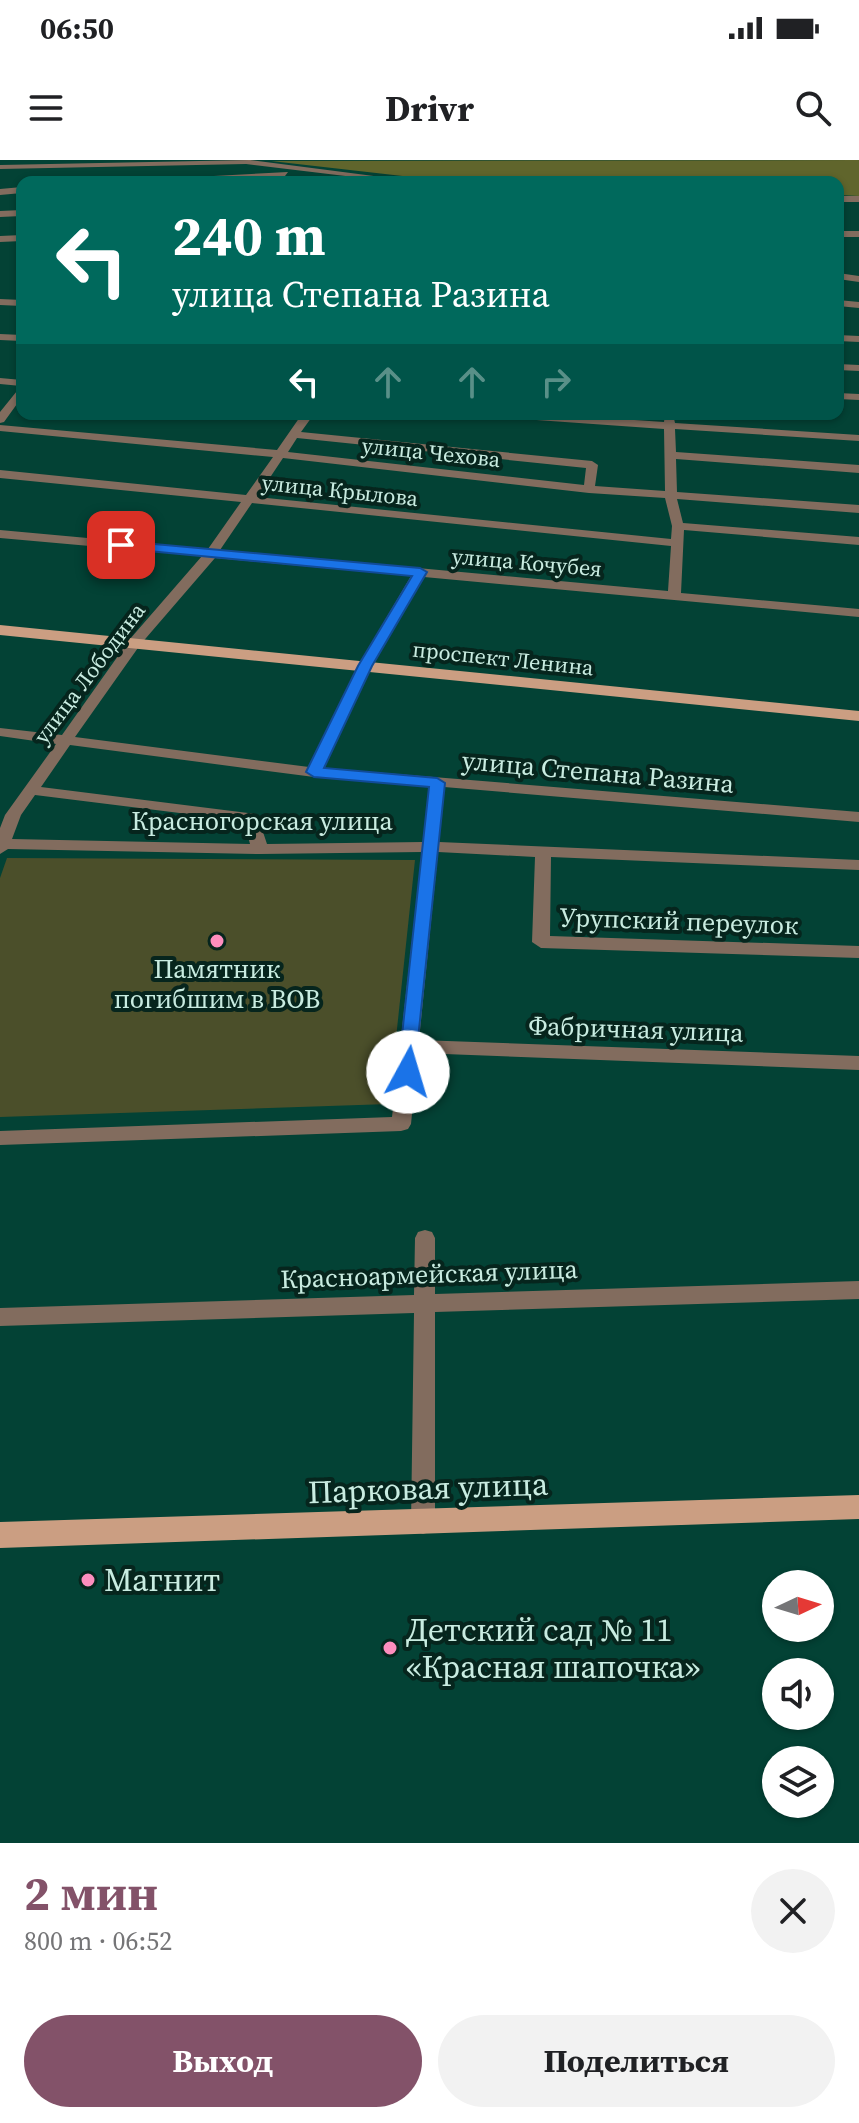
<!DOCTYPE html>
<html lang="ru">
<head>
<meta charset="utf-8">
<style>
	:root { --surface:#fff; --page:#f2f2f2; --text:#202124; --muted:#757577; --accent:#835269 }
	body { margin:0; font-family:"Source Serif 4",serif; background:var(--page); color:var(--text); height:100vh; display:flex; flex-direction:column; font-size:30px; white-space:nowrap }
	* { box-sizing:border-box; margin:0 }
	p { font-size:26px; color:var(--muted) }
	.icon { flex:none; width:44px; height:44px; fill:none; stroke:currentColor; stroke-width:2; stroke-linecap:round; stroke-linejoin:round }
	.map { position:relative; height:1683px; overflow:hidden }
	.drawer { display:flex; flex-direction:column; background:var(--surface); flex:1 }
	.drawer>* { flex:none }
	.guide { position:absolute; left:16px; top:16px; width:828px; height:244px; border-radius:16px; box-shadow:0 2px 6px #0004; background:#00695c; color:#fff; overflow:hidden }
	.needle { width:52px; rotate:86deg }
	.buttons { position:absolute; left:762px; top:1410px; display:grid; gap:16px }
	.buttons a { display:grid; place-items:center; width:72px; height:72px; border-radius:50%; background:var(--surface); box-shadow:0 2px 6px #0004; font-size:40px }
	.pin { position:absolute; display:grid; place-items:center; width:68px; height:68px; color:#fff; margin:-34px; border-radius:16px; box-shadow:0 4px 12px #0006 }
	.me { position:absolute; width:88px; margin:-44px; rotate:6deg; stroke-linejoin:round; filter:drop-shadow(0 0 6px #0008) }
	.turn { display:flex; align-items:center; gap:28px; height:168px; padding:0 24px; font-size:36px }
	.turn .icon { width:104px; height:104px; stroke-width:2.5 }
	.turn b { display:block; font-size:56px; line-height:68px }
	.lanes { display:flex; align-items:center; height:76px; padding:0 24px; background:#0003; justify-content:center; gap:40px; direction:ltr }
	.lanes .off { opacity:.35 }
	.round { display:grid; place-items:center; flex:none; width:84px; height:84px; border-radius:42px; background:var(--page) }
	.overview { display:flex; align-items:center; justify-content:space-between; height:136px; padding:0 24px }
	h1 { font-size:48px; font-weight:700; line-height:60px; color:var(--accent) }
	.cta { display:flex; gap:16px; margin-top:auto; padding:16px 24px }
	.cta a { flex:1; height:92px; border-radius:48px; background:var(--accent); color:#fff; font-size:32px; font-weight:700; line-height:92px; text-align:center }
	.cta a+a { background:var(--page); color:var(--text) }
	.status { display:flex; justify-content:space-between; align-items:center; height:56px; padding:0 40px; background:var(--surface); direction:ltr }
	.status svg { height:22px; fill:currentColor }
	header { display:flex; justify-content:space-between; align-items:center; height:104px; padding:0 24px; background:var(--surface); font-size:36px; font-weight:700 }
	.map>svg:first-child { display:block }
</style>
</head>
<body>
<div class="status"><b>06:50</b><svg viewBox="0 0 49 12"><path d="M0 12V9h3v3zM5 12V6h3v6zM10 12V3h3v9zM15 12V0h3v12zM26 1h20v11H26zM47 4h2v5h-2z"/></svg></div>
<header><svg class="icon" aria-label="menu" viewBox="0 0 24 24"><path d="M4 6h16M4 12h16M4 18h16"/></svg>Drivr<svg class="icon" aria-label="search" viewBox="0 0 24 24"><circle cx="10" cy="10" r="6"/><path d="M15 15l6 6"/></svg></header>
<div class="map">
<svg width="859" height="1683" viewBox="0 0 859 1683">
	<rect width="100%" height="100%" fill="#034235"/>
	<path fill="#4b4f2a" d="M7,698L415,700L389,944L0,957V718Z"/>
	<path fill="#60652c" d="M859,0V36L838,35V22H455L271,1Z"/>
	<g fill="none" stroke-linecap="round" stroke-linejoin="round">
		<g fill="#826c5e" fill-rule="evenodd">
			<path d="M250,0L420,22H395L246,4L0,9V5Z"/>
			<path d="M288,12L285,16L153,22L157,19Z"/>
			<path d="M22,27V33L0,35V29Z"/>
			<rect x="838" y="36" width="21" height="6"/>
			<path d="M22,50V56L0,57V51Z"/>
			<rect x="838" y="71" width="21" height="6"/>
			<path d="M22,75V81L0,82V76Z"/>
			<path d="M838,113L859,116V122L838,119Z"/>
			<path d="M0,139L22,140V146L0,145Z"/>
			<path d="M838,140L859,142V148L838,146Z"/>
			<path d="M0,174L22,175V181L0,180Z"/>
			<path d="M838,175L859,176V182L838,181Z"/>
			<path d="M838,204L859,205V211L838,210Z"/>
			<path d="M0,218L22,220V237L4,262L0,263V252L21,226L0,224Z"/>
			<path d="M838,233L859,234V240L838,239Z"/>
			<path d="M302,254H314L301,272L592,301L598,305L595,326L665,331L664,269L494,257L488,254H545L664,262L665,254H673L675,263L859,275V281L675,269L676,292L859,305V313L676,299L677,332L859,345V353L677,339L683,363L859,377V385L684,370L681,433L859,449V457L424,417L372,506L323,608L859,652V662L444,627L439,682L859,700V710L551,697L550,776L859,786V798L541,788L532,782L535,697L438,692L419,880L859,896V910L418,893L411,964L408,969L401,971L0,985V971L392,957L422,692L260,694L8,689L0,694V668L5,655L56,584L0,576V568L62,575L130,479L202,396L0,378V370L208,389L241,342L0,318V310L246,335L273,297L0,271V265L277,290ZM297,278L586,308L584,325L288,292ZM283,298L589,333L665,338L672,366L671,379L257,337ZM252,343L671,386L668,431L220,390ZM215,398L411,416L358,506L309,607L75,577L140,485ZM70,585L314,617L429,626L423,682L267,684L257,654L41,627ZM35,635L244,661L250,684L12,679L21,655Z"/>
			<path d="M425,1070L432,1072L435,1078V1134L859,1121V1139L435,1152V1363L432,1371L423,1374L414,1371L411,1363L414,1153L0,1166V1148L414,1135L415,1078L418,1072Z"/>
		</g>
		<g fill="#cb9e82" fill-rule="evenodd">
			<path d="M0,465L859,551V561L0,475Z"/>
			<path d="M859,1335V1359L0,1388V1362Z"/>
		</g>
	</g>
	<path fill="#1a73e8" stroke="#114b97" stroke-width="2" d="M121,381L420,408L427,412L372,506L324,608L437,618L445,623L414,917H401L398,912L429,627L314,617L306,612L358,506L412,416L117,388V382Z"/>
	<g fill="#fd8ebe" stroke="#06251d" stroke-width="3">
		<circle cx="217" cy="781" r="8"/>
		<circle cx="88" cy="1420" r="8"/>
		<circle cx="390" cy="1488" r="8"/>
	</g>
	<g text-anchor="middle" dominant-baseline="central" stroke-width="8" stroke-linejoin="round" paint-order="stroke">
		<g font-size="22" fill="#c9ece1" stroke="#06251d">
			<text transform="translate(431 292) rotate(6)">улица Чехова</text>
			<text transform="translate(340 330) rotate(6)">улица Крылова</text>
			<text transform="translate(527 402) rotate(5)">улица Кочубея</text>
			<text transform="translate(503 498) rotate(6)">проспект Ленина</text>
			<text transform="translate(89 513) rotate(-53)">улица Лободина</text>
		</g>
		<g font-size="26" fill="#c9ece1" stroke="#06251d">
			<text transform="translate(598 612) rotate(5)">улица Степана Разина</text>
			<text x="262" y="661">Красногорская улица</text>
			<text transform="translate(679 761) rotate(2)">Урупский переулок</text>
			<text transform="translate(636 869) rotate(2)">Фабричная улица</text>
			<text transform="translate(429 1114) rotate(-2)">Красноармейская улица</text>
		</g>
		<g font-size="26" fill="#c9ece1" stroke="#06251d">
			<text x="217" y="809">Памятник<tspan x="217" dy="30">погибшим в ВОВ</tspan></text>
		</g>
		<g font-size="32" fill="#c9ece1" stroke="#06251d">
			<text transform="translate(428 1328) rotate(-2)">Парковая улица</text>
		</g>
		<g font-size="32" fill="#c9ece1" stroke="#06251d" text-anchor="start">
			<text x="104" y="1420">Магнит</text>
			<text x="406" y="1470">Детский сад № 11<tspan x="406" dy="37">«Красная шапочка»</tspan></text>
		</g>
	</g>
</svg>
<div class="buttons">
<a><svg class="needle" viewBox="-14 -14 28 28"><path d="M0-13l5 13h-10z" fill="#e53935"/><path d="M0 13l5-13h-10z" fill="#757577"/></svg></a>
<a><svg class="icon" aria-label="sound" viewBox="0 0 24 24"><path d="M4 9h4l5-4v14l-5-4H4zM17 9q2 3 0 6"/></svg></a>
<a><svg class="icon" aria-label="layers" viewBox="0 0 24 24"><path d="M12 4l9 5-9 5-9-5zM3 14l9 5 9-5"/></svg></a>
</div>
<div class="pin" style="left:121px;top:385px;background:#d93025"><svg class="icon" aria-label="arrive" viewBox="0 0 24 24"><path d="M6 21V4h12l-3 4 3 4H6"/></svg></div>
<svg class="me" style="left:408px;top:912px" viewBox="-20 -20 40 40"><circle r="19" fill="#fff"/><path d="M0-13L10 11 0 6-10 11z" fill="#1a73e8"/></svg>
<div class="guide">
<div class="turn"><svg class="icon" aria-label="left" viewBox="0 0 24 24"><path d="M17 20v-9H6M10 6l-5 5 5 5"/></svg><div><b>240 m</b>улица Степана Разина</div></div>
<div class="lanes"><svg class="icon" aria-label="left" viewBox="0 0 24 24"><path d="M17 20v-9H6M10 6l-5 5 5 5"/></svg><svg class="icon off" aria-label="ahead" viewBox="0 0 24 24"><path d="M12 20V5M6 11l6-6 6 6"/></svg><svg class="icon off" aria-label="ahead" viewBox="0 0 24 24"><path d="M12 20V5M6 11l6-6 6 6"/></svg><svg class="icon off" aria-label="right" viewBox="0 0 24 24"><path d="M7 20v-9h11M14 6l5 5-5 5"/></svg></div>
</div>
</div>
<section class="drawer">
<div class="overview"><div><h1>2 мин</h1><p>800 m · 06:52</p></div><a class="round"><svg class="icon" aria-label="close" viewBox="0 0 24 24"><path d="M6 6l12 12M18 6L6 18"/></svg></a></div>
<div class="cta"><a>Выход</a><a>Поделиться</a></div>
</section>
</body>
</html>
